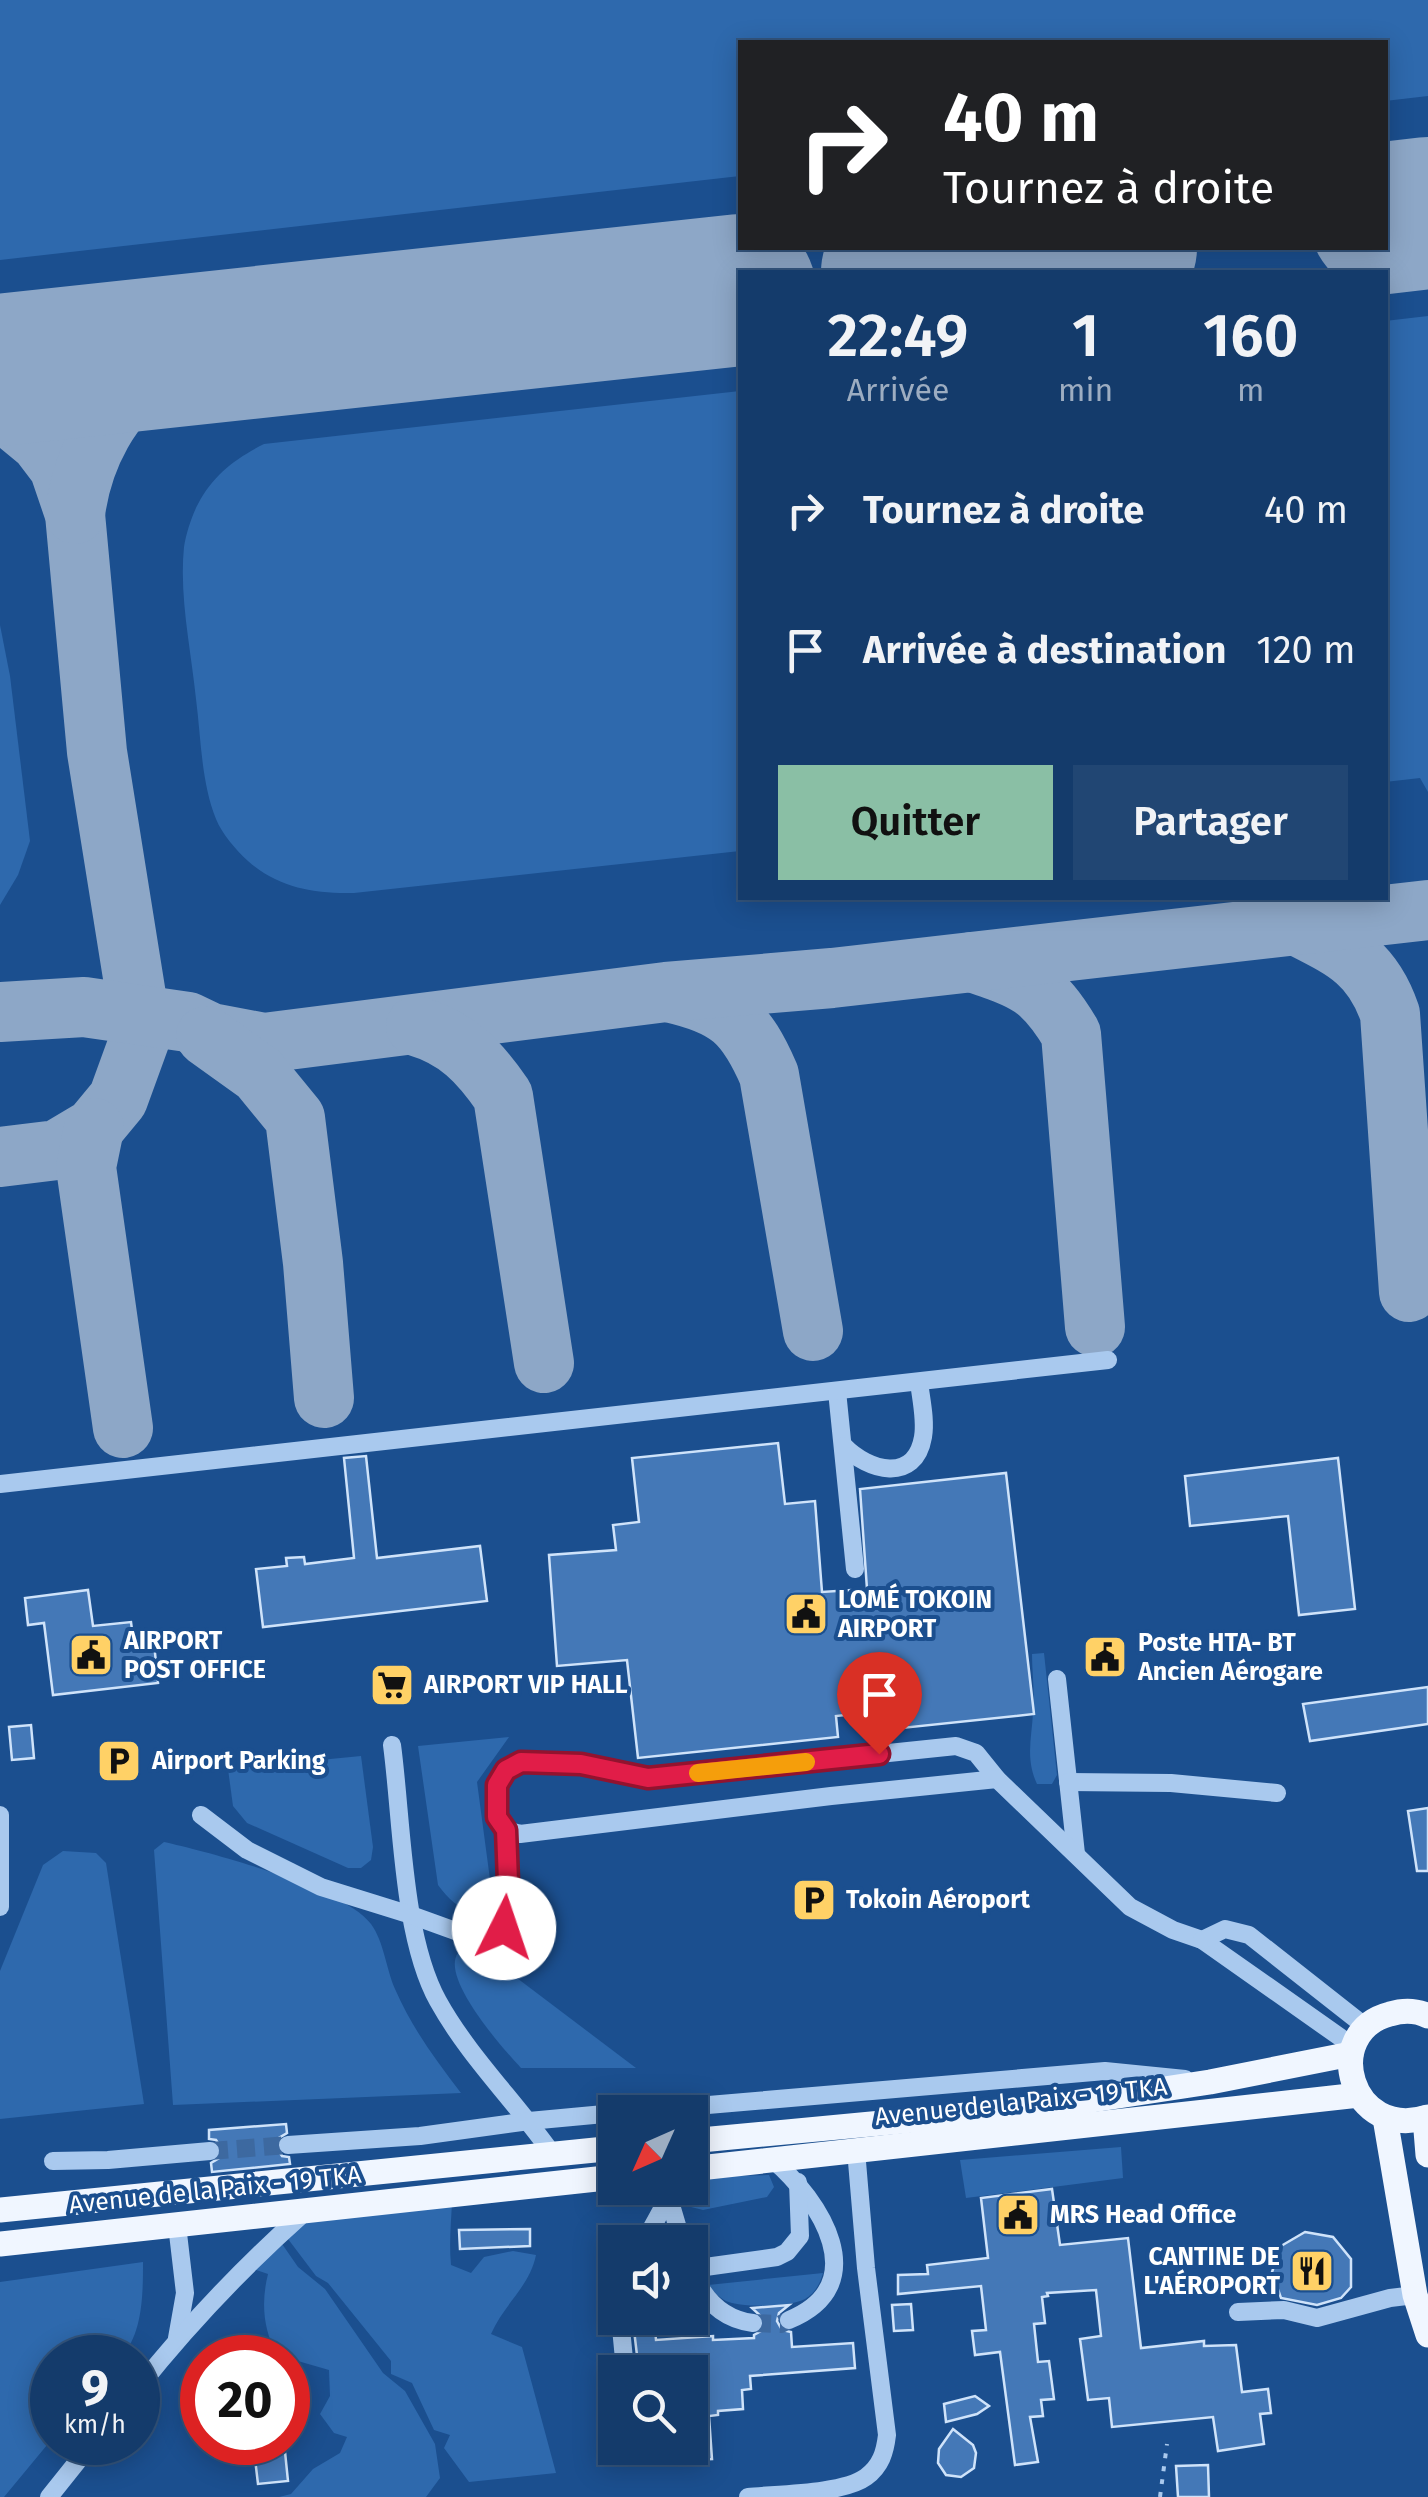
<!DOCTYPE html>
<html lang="fr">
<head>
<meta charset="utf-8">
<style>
	:root { --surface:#143b6b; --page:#214673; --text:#f1f3f6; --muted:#9dadc1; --line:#33557e; --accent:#8abfa5 }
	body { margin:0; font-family:"Fira Sans",sans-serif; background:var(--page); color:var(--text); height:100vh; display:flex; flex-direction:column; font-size:38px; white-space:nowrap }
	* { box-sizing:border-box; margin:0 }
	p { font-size:32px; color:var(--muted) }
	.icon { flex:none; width:55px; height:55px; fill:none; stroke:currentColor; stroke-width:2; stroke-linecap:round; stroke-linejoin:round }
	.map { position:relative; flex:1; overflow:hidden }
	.side { position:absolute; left:738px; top:270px; width:650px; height:630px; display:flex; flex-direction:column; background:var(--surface); border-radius:0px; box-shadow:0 5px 25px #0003,0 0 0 2px var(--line) }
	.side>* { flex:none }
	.top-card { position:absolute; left:738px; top:40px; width:650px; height:210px; border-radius:0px; box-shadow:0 5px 25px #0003,0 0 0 2px var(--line); background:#202124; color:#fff; overflow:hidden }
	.needle { width:65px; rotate:225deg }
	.fabs { position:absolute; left:598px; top:2095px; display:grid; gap:20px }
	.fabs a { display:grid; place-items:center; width:110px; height:110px; border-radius:0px; background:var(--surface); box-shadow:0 5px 25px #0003,0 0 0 2px var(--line); font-size:50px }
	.speed { position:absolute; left:30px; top:2335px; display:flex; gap:20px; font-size:50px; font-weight:700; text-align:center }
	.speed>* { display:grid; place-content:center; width:130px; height:130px; border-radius:50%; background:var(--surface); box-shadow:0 5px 25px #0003,0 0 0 2px var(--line); line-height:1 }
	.speed small { font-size:25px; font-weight:400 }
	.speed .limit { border:15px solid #d22; background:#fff; color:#111 }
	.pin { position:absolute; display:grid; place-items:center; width:85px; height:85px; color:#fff; margin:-102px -42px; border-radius:50% 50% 50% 0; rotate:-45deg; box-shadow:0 0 10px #0007 }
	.pin .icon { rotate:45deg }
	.me { position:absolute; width:110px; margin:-55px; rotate:4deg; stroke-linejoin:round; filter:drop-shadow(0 0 8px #0008) }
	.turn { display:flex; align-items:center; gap:35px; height:210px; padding:0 40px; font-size:45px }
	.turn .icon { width:130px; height:130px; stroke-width:2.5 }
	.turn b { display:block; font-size:70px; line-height:85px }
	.eta { display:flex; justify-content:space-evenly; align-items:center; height:170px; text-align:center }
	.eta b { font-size:60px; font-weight:600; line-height:70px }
	.primary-button { display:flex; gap:20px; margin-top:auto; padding:20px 40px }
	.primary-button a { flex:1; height:115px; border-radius:0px; background:var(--accent); color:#111; font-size:40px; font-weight:600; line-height:115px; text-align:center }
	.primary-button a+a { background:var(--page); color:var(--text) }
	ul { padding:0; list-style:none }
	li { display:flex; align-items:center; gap:30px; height:140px; padding:0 40px }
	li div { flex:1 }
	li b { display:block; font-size:38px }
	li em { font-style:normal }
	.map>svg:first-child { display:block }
</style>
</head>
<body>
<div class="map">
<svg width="1428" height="2497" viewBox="0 0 1428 2497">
	<rect width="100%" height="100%" fill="#1b4f8f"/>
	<g fill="#2e69ad">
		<path d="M0,0H1428V96L1385,101V42H740V176L0,260Z"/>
		<path d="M1428,316V792L1420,778L1385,782V321Z"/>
		<path d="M740,391V851L354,893C315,894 278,888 248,861C236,850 222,834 216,819C201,782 201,737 196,699C191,649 179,597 184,547C186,534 192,515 198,504C213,475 236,458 264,444Z"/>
		<path d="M0,625L10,676L30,841L18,875L0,905Z"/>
		<path d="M1044,1653L1057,1775L1052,1784H1037C1025,1758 1032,1737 1033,1712C1035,1693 1032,1673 1032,1654Z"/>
		<path d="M509,1737L477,1782L493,1902C470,1920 453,1905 438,1885L418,1746Z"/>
		<path d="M361,1756L373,1847L371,1860L361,1868H348L247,1823L233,1806L228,1769Z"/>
		<path d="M164,1842C209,1852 345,1888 371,1924C384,1942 386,1968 395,1989C412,2028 435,2059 461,2093L173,2105L154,1850Z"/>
		<path d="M63,1851L96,1853L106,1863L144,2104L0,2119V1971L43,1865Z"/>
		<path d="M469,1946L501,1966L636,2068H521C505,2051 422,1959 469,1946Z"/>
		<path d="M1121,2147L1123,2178L966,2198L960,2160Z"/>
		<path d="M769,2175L774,2187L767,2197L703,2210L691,2207L687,2188L690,2177Z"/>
		<path d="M452,2202C451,2224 449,2243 451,2265L471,2273L484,2257L513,2251L536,2255C530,2286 504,2304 491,2334L522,2347L556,2473L469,2482L444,2448L450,2435L434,2430L412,2383L391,2374V2361L328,2283L316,2276L285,2235L303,2214Z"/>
		<path d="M280,2241L298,2267L325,2289L383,2373L405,2391L435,2444L440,2478L426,2497H279L291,2494L313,2469L340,2453L347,2437L334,2433L320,2414L330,2396L329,2370L277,2355C263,2329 261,2302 268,2274L253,2269Z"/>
		<path d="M143,2262C143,2293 143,2334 121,2357L52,2358V2439L4,2497H0V2282Z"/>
		<path d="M823,2273C820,2284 815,2293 805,2299C791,2307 740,2308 726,2301C718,2297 713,2291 708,2285Z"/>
	</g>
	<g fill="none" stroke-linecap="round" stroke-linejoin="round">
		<g stroke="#8da7c7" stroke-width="60">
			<path d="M0,409L40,442L59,467L75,514L97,752L142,1033L118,1099L94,1128L57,1150L0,1157"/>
			<path d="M75,514C82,460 110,400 161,372C182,361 205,355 227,348"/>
			<path d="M1296,925C1343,949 1372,961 1390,1014L1409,1292"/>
			<path d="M972,962C1025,980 1042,985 1071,1034L1095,1327"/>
			<path d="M672,993C728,1006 746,1022 769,1075L813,1331"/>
			<path d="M0,1012L84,1007L188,1022L211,1033L264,1043L666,992L832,978L1428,910"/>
			<path d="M416,1026C457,1038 479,1061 503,1096L544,1363"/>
			<path d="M206,1036L259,1074L295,1118L313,1263L324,1398"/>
			<path d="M94,1128L86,1167L123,1428"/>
		</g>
		<g stroke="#8da7c7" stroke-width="152">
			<path d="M1385,218L1428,213"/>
			<path d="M897,272L1121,248"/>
			<path d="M0,370L740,290"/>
		</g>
	</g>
	<g fill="#4478b7" stroke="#cfe3fa" stroke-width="2.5">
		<path d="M778,1443L785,1504L815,1501L822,1592L867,1589L860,1489L1006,1473L1034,1714L883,1730L881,1711L836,1716L838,1737L638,1758L627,1660L557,1666L549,1555L616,1550L613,1525L639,1522L632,1458Z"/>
		<path d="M366,1456L377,1558L480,1546L487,1601L263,1627L256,1569L287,1566L286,1558L304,1557L305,1564L354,1558L344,1458Z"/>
		<path d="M1338,1458L1355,1609L1299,1615L1288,1516L1190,1526L1185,1476Z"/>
		<path d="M88,1590L93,1626L131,1622L134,1645L154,1643L158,1683L53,1695L44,1623L28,1625L25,1598Z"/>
		<path d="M1428,1687V1724L1310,1741L1303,1704Z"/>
		<path d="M31,1725L34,1758L12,1760L9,1727Z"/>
		<path d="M1428,1808V1871H1417L1408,1811Z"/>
		<path d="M286,2124L287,2133L277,2139L276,2147L282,2156L289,2157L290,2164L212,2172L211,2163L221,2157L222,2149L216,2140L209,2139V2130Z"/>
		<path d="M1052,2189L1060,2245L1128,2238L1141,2348L1204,2341V2346L1236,2345L1242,2392L1268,2389L1271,2413L1260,2414L1264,2444L1218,2451L1213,2417L1112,2427L1109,2398L1088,2400L1080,2339L1101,2336L1096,2290L1047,2293L1048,2296L1042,2297L1045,2323L1034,2324L1038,2362L1049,2361L1054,2399L1041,2400L1043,2416L1030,2417L1038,2462L1015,2465L1000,2352L975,2355L972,2331L986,2330L981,2286L898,2294V2275L928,2274L927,2265L988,2258L981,2198Z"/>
		<path d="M530,2229V2246L460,2249L459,2230Z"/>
		<path d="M1305,2232L1333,2237L1351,2259V2287L1341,2298L1317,2305L1281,2298L1272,2272L1281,2246Z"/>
		<path d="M911,2304L913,2330L894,2331L892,2305Z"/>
		<path d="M789,2305L779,2313L777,2321L782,2330L791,2332L792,2347L853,2343L855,2368L750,2376L751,2389L742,2390L743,2409L718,2411V2415L709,2416L712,2459L690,2460V2372H639L634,2330L655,2328L656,2340L713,2336V2340L754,2338V2335L763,2330L765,2320L752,2308Z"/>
		<path d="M975,2396L989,2406L977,2414L946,2422L944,2404Z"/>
		<path d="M953,2429L973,2445L976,2453L974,2468L961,2477L946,2475L938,2463L939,2449Z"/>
		<path d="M253,2442H284L288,2481L258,2484Z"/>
		<path d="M1208,2465L1209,2497H1178L1176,2466Z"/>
	</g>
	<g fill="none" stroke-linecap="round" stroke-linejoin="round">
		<g stroke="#3d69a0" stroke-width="18" stroke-dasharray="18 9" stroke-linecap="butt">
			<path d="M210,2151L288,2145"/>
			<path d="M753,2323L781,2324L789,2320"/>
		</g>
		<path stroke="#a9c9ee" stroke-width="4" stroke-dasharray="5 8" stroke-linecap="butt" d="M1160,2497L1167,2444"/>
		<g stroke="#a9c9ee" stroke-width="18">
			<path d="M837,1391L855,1569"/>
			<path d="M844,1446C868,1471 915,1484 923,1437C926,1420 921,1399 919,1382"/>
			<path d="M0,1484L1108,1360"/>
			<path d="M1057,1679L1076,1854"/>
			<path d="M392,1745C402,1819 402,1936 438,2001C469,2057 516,2102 553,2155"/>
			<path d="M1068,1782L1171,1783L1277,1793"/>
			<path d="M0,1815V1907"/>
			<path d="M201,1815L247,1850L321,1887L411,1915L483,1941L504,1928L509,1907L506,1830L497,1817V1785L506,1770L521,1762L581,1764L647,1778L956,1746L976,1753L997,1779L1130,1907L1173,1930L1202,1940L1354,2047"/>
			<path d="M506,1830L520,1834L831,1796L997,1779"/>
			<path d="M1202,1940L1225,1929L1249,1935L1366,2027"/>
			<path d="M626,2112L1105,2071L1185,2079"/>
			<path d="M288,2145L420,2136L529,2121L615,2113"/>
			<path d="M773,2160C820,2200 875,2285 789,2320"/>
			<path d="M53,2161L108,2160L210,2151"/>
			<path d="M666,2188L682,2242"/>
			<path d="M177,2225L185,2293L177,2338"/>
			<path d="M644,2242L667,2200"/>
			<path d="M690,2266C701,2296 720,2319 753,2323"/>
			<path d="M691,2269L777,2257L787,2252L800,2236L798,2182"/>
			<path d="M1238,2312L1284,2310L1317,2318L1390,2298L1415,2295"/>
			<path d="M620,2318L624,2359"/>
			<path d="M138,2388C189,2324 244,2266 306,2211"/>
			<path d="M49,2497L93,2442"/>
			<path d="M748,2497C777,2494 843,2494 866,2477C881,2466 885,2452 887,2435L866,2268L856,2150"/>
		</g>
		<g stroke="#f0f6ff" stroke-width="25">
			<path d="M1428,2016C1416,2010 1403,2010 1390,2014C1320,2032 1350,2142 1428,2117"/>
			<path d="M1385,2118L1415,2295L1428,2335"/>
			<path d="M1425,2118L1428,2155"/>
			<path d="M690,2141L1040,2108L1210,2082L1351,2054"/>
			<path d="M690,2169L1359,2095"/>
			<path d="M0,2210L615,2148"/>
			<path d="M0,2244L615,2177"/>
		</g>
	</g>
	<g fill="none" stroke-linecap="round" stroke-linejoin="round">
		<defs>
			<path id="route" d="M504,1928L509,1907L506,1830L497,1817V1785L506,1770L521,1762L581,1764L648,1778L879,1754"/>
		</defs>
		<use href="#route" stroke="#92132f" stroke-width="25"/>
		<use href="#route" stroke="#e11d48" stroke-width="18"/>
		<path stroke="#f59e0b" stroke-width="18" d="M698,1773L806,1762"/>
	</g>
	<defs>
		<symbol id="civic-square" viewBox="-11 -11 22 22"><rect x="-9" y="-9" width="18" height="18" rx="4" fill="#ffd166" stroke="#1b4f8f"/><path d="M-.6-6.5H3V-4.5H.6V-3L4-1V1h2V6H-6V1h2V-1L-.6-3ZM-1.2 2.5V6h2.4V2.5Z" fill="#111"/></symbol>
		<symbol id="supermarket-square" viewBox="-11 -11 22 22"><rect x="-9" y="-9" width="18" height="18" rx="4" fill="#ffd166" stroke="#1b4f8f"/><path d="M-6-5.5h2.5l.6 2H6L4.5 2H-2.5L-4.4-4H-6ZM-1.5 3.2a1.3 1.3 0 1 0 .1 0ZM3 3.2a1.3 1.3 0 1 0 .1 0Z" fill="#111"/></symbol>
		<symbol id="parking-square" viewBox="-11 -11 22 22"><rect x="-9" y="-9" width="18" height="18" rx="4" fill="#ffd166" stroke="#1b4f8f"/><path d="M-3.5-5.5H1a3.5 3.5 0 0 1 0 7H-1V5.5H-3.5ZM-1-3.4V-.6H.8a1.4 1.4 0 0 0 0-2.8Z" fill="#111"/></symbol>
		<symbol id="restaurant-square" viewBox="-11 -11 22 22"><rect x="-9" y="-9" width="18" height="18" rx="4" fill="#ffd166" stroke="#1b4f8f"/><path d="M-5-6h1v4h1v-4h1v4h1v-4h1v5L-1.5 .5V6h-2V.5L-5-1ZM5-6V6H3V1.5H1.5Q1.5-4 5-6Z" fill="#111"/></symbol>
	</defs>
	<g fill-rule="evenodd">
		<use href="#civic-square" x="781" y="1589" width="50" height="50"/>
		<use href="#civic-square" x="66" y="1630" width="50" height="50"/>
		<use href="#civic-square" x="1080" y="1632" width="50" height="50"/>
		<use href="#supermarket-square" x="367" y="1660" width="50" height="50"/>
		<use href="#parking-square" x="94" y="1736" width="50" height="50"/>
		<use href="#parking-square" x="789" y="1875" width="50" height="50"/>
		<use href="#civic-square" x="993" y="2190" width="50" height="50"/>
		<use href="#restaurant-square" x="1287" y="2246" width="50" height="50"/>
	</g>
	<g text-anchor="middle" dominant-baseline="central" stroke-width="8" stroke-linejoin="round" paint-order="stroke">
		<g font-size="25" font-weight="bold" fill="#fff" stroke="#1b4f8f" text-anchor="start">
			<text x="838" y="1600">LOMÉ TOKOIN<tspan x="838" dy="29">AIRPORT</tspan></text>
			<text x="124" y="1641">AIRPORT<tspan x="124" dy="29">POST OFFICE</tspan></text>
			<text x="1138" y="1643">Poste HTA- BT<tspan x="1138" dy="29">Ancien Aérogare</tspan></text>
			<text x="424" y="1685">AIRPORT VIP HALL</text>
			<text x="152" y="1761">Airport Parking</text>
			<text x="846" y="1900">Tokoin Aéroport</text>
			<text x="1050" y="2215">MRS Head Office</text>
			<text x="1280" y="2257" text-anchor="end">CANTINE DE<tspan x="1280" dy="29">L'AÉROPORT</tspan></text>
		</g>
		<g font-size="25" fill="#fff" stroke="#1b4f8f">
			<text transform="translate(1021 2102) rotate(-6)">Avenue de la Paix - 19 TKA</text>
			<text transform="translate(215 2190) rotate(-6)">Avenue de la Paix - 19 TKA</text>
		</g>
	</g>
</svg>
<div class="fabs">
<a><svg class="needle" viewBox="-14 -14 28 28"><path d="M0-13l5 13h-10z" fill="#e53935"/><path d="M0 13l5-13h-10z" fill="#9dadc1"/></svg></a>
<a><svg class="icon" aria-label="sound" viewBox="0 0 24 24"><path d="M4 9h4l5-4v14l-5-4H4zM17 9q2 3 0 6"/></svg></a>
<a><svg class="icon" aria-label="search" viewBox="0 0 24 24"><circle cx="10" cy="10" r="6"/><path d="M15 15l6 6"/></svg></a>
</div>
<div class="speed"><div>9<small>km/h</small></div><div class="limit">20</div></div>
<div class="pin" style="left:879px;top:1754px;background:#d93025"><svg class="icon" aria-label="arrive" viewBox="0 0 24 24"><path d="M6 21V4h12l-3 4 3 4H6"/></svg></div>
<svg class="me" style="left:504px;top:1928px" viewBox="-20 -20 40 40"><circle r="19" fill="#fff"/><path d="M0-13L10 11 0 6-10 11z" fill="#e11d48"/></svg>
<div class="top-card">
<div class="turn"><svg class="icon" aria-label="right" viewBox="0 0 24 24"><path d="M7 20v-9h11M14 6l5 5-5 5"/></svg><div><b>40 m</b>Tournez à droite</div></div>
</div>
<section class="side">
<div class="eta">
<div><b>22:49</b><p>Arrivée</p></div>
<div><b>1</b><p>min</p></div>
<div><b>160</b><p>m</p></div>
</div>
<ul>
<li><svg class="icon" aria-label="right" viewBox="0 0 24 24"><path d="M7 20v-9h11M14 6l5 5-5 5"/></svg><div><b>Tournez à droite</b></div><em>40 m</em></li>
<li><svg class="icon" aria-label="arrive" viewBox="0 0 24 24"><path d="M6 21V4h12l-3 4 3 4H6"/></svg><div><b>Arrivée à destination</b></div><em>120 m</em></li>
</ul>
<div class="primary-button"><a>Quitter</a><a>Partager</a></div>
</section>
</div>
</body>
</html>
